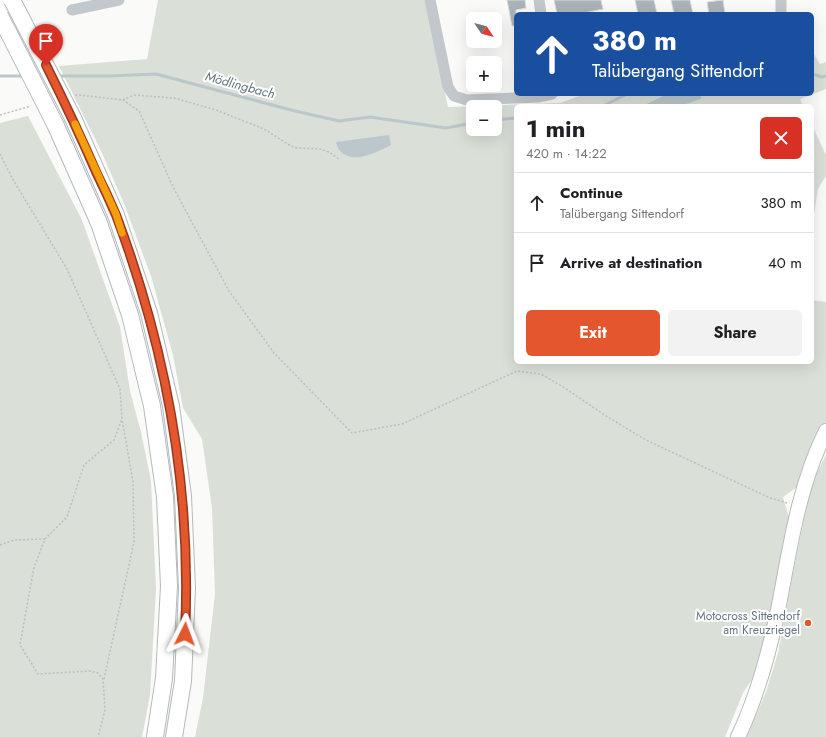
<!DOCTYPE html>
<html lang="en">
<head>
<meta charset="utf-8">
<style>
	:root { --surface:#fff; --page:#f2f2f2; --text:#202124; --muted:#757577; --line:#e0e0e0; --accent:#e4572e }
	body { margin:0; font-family:Jost,sans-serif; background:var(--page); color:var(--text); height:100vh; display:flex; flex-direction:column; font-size:15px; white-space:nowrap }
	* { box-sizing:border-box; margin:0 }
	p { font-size:13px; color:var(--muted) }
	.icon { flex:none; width:22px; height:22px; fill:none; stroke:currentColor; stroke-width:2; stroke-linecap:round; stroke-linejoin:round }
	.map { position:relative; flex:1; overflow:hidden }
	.details { position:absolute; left:514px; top:104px; width:300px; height:260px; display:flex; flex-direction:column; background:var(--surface); border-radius:6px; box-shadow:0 4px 16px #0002 }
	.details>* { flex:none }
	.top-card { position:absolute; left:514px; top:12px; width:300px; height:84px; border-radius:6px; box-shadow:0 4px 16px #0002; background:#1a4fa0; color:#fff; overflow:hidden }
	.needle { width:26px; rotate:125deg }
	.buttons { position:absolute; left:466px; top:12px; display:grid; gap:8px }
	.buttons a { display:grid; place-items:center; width:36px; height:36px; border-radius:6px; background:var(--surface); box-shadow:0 4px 16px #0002; font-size:20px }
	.pin { position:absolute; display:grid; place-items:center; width:34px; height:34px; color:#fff; margin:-41px -17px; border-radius:50% 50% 50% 0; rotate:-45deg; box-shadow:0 0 4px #0007 }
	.pin .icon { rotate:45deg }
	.me { position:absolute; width:44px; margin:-22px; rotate:3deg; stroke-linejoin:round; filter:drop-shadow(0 0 3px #0008) }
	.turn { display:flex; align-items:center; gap:14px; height:84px; padding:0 12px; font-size:18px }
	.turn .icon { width:52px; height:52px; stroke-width:2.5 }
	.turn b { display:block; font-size:28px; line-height:34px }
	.round { display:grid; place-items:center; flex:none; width:42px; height:42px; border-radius:6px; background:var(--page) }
	.overview { display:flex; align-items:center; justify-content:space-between; height:68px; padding:0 12px }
	h1 { font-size:24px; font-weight:700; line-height:30px }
	.primary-button { display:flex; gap:8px; margin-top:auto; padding:8px 12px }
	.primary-button a { flex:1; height:46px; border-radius:6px; background:var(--accent); color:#fff; font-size:16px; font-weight:700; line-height:46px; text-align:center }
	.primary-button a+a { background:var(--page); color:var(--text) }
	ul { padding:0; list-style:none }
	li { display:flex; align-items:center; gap:12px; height:60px; padding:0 12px; border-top:1px solid var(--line) }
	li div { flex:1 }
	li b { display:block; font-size:15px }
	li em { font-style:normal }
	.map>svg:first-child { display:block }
</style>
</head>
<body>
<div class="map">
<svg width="826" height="737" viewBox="0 0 826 737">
	<rect width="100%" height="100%" fill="#fafaf8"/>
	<g fill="#dadfd7" fill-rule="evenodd">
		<path d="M158,0H426L448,107L560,103L585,94H667L642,106H516V362H812V300L826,302V422L797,487L783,497L790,521L769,624L752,679L743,693L725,737H195L203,698L215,594L212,508L202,439L183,408L173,355L151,276L125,206L102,153L59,66L147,59ZM473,107H495V129H473Z"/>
		<path d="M812,51L820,64L826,62V89L800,99L803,106H681L701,99V94H812Z"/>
		<path d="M28,116L82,220L120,327L130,391L141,432L151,481L156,589L150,695L142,737H0V123Z"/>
		<path d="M812,125L826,155V176L818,189L812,228Z"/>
		<path d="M826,455V737H747L766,692L778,653L795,563L812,482Z"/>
	</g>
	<g fill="#bbc7cb">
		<path d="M667,94H701V99L681,106H642Z"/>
		<path d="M389,135L391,145C376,152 354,165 340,151C338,149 337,145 336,142Z"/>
	</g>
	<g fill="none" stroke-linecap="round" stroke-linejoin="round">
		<g stroke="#bbc7cb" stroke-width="3">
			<path d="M812,74L822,77L826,76"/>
			<path d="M0,76H25"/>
			<path d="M56,76H109L156,74L295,111L339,121L370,117L446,128L473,123"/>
			<path d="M603,106L627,94"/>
			<path d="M495,120L516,118"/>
		</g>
	</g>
	<g fill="#aab3b9" stroke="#dcdcda">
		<path d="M507,0H525L526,8L516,10V26H512Z"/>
		<path d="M554,0H601L603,9L579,14H557Z"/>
		<path d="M635,0H654L657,14H638Z"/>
		<path d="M671,0H690L693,14H674Z"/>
		<path d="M723,0L725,14H709L707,2Z"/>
	</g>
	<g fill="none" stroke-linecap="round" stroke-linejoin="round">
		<defs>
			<path id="major" d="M738,737C757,697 769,653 778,610C790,549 798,487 826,431"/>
			<g id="highway">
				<path d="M73,118L116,215L149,313L171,406L183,496L187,588L183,681L174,737"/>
				<path d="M56,126L99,223L130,315L152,406L165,497L169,586L164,678L155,737"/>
			</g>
		</defs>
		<use href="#major" stroke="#b5babe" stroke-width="16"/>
		<use href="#highway" stroke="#b4b9bd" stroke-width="18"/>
		<g stroke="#bbbfc2" stroke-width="1.5" stroke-dasharray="2 2" stroke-linecap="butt">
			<path d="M75,95H79L123,100L139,111L174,189L229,291L274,353L352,433L402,424L517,371L541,374L565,388L606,416L646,440L770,498L787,503"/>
			<path d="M123,100L134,95L174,98L216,110L264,129L291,146L297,148L320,149L329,152L339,159"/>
			<path d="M0,115L31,106"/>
			<path d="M0,154L12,178L67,269L120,389L122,419L114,440L84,465L67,517L45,539L34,567L20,645L38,674L90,671L98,673L103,679L105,710L98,737"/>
			<path d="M0,545L14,540L45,539"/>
			<path d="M104,679L134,542L133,482L122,419"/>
		</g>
		<g stroke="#c3c8cc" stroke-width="11">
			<path d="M430,0L448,87L454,96L467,100L538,97L552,94"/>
			<path d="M539,0L541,14"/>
			<path d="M72,10L119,0"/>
			<path d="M781,14V0"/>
		</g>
		<use href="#major" stroke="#fff" stroke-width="14"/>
		<use href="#highway" stroke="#fff" stroke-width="16"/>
		<defs>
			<g id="highway-bridge">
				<path d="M12,0L73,118"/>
				<path d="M0,16L56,126"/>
			</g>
		</defs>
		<use href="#highway-bridge" stroke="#b4b9bd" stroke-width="18" stroke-linecap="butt"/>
		<use href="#highway-bridge" stroke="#fff" stroke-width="16"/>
	</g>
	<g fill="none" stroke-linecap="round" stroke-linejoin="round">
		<defs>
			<path id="route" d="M46,65C64,101 81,137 97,174C104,188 110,201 116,215C167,351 192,490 185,634"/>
		</defs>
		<use href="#route" stroke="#94391e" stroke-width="10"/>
		<use href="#route" stroke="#e4572e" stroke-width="7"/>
		<path stroke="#f59e0b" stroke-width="7" d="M75,124L116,214L122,233"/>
	</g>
	<circle fill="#e4572e" stroke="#fff" stroke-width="1.5" cx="808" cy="623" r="4"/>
	<g text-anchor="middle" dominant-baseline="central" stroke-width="4" stroke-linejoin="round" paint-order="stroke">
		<g font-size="12" fill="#657683" stroke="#fff" text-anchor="end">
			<text x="800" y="616">Motocross Sittendorf<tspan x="800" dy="14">am Kreuzriegel</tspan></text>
		</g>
		<g font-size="13" font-style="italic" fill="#60757c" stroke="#fff">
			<text transform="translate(240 85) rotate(15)">Mödlingbach</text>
		</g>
	</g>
</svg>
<div class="buttons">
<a><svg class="needle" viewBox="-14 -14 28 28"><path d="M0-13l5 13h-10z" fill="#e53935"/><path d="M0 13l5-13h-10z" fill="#757577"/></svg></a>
<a>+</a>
<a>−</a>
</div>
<div class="pin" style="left:46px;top:65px;background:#d93025"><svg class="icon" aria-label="arrive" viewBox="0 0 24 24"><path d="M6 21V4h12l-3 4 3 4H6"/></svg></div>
<svg class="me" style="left:185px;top:634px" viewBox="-20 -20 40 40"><path d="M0-17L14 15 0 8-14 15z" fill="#e4572e" stroke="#fff" stroke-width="4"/></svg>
<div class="top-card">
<div class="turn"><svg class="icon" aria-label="ahead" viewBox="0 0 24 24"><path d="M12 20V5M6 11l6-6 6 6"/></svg><div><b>380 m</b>Talübergang Sittendorf</div></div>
</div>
<section class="details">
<div class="overview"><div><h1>1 min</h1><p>420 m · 14:22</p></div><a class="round" style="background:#d93025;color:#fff"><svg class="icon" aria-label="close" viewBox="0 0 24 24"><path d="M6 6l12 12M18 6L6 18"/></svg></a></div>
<ul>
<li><svg class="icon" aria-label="ahead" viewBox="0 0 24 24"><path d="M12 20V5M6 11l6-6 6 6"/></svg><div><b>Continue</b><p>Talübergang Sittendorf</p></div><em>380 m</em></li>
<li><svg class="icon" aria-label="arrive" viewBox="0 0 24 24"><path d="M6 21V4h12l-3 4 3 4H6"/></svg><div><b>Arrive at destination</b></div><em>40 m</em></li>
</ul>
<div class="primary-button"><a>Exit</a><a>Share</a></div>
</section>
</div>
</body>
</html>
